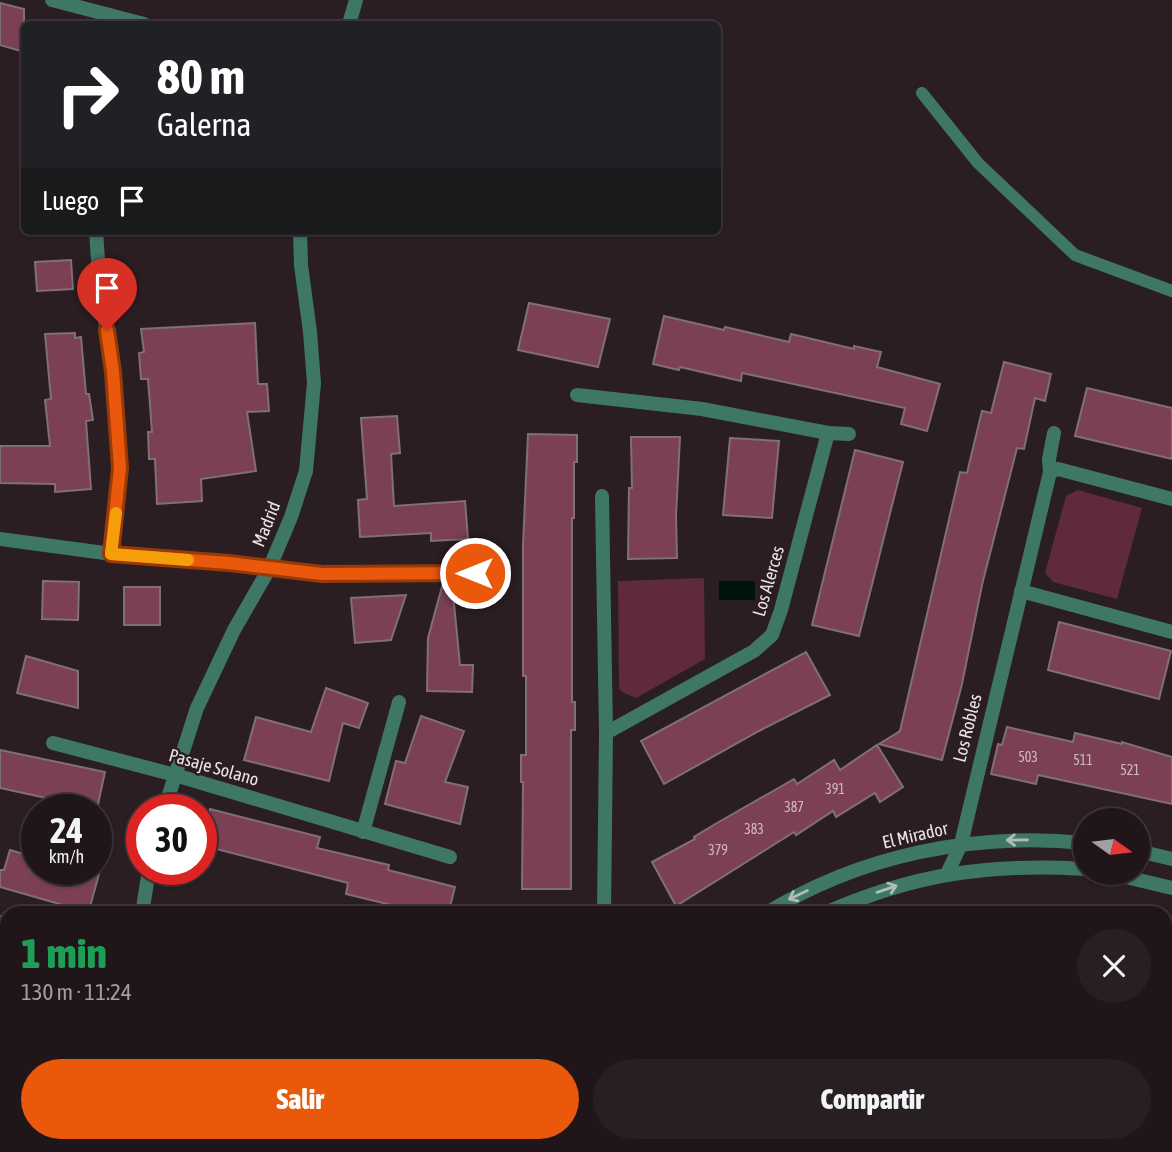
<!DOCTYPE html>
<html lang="es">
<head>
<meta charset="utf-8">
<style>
	:root { --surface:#20161a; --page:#281f23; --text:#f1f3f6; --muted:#a29fa2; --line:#3d3539; --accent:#ea580c }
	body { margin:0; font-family:"Asap Condensed",sans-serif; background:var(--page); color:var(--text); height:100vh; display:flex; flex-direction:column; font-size:26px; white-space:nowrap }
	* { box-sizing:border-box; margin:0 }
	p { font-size:23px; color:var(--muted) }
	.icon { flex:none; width:38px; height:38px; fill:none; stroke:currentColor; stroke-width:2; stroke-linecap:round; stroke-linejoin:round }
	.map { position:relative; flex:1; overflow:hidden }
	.drawer { position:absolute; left:0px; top:906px; width:1172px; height:247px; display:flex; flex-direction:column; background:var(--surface); border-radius:21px 21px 0 0; box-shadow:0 2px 5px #0004,0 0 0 2px var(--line) }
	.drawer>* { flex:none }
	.hud { position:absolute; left:21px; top:21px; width:700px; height:214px; border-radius:10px; box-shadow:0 2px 5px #0004,0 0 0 2px var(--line); background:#202124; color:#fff; overflow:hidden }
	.needle { width:46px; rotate:104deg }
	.fabs { position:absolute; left:1073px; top:808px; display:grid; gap:14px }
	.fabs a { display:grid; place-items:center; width:77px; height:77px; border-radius:50%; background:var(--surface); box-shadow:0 2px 5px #0004,0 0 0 2px var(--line); font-size:35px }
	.speed { position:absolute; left:21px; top:794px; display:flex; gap:14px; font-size:35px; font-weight:700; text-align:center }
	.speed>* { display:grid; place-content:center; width:91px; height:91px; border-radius:50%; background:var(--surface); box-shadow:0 2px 5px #0004,0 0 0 2px var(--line); line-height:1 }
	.speed small { font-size:18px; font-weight:400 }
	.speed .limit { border:10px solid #d22; background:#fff; color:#111 }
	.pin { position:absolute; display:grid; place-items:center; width:60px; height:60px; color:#fff; margin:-72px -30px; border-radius:50% 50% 50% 0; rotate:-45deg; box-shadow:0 0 7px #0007 }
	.pin .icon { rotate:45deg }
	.me { position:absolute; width:77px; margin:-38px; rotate:270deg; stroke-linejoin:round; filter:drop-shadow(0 0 5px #0008) }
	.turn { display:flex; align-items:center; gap:24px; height:147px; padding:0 21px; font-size:32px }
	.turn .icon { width:91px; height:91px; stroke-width:2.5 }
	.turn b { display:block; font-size:49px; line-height:60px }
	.then { display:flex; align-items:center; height:66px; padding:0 21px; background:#0003; gap:14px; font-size:26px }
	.round { display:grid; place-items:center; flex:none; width:74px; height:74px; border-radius:37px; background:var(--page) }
	.head { display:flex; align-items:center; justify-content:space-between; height:119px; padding:0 21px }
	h1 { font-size:42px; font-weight:800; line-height:52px; color:#1e9e55 }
	.action { display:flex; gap:14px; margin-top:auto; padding:14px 21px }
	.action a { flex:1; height:80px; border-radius:42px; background:var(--accent); color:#fff; font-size:28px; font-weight:800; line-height:80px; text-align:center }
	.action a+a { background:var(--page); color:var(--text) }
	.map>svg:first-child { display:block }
</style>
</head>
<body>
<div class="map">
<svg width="1172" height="1152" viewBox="0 0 1172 1152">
	<rect width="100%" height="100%" fill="#2b1e22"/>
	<g fill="#5f2a3c">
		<path d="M1078,490L1142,508L1117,599L1053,582L1045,573L1066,496Z"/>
		<path d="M704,578L705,659L636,698L622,692L619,688L618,581Z"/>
		<path d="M1166,1040L1172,1042V1071L1166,1069Z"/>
		<path d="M819,1146H1103L1102,1152H818Z"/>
	</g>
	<rect fill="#00140d" x="719" y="581" width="36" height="19"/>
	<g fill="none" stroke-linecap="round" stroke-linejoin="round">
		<path stroke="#00140d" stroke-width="9" d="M1000,1152V1146"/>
	</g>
	<g fill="#7b4053" stroke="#806f74" stroke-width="2">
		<path d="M0,3L24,9V52L0,45Z"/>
		<path d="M71,260L73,289L37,291L35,262Z"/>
		<path d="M529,303L610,319L598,367L518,350Z"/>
		<path d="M664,316L724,330L725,327L789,342L791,334L854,349V346L881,352L877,367L940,384L927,431L901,424L905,408L742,373L741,381L680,367L679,370L653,364Z"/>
		<path d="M255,323L258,384H267L269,411L247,412L256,471L201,479L202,501L157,504L155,459H149L148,432H152L148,379H141L139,353L144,352L141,329Z"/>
		<path d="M75,333V338L81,337L86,394H89L93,420L86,421L91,489L55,492V484L0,483V446H50L45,400L51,399L45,334Z"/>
		<path d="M1004,362L1051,374L1045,401L1035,398L1024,449L1017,448L982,585L962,684L942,760L879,744L900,731L960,472L967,473L982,411L991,413Z"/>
		<path d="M1087,388L1172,408V459L1075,436Z"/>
		<path d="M397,416L400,453L391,454L394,506L465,501L468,539L431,541V533L360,537L358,500L367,499L361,418Z"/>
		<path d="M528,434L577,435V462H574V518H572V702H575V730H571V889H522L523,782H521V755H526V676H523V545Z"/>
		<path d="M631,437H680L676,516L677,558L628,559L629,488H632Z"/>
		<path d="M730,438L779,441L772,518L723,515Z"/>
		<path d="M855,450L903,462L859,636L812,625Z"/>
		<path d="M43,581L79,582L78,620L42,619Z"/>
		<path d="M443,583H452L460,665H473L472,692L427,691L428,638Z"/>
		<rect x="124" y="587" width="36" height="38"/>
		<path d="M406,595L391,640L355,643L351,598Z"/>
		<path d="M1059,622L1171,651L1159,699L1048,670Z"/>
		<path d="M806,652L830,695L759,731L664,784L641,741Z"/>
		<path d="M26,656L78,671V708L17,693Z"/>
		<path d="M326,688L368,703L359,728L343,723L329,781L244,760L256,717L311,732Z"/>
		<path d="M421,716L464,731L445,782L468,787L460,824L385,804L396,761L405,763Z"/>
		<path d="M1007,727L1073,742L1075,733L1122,744V742L1172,757V804L1038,775L1036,784L991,774L998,744L1002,745Z"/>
		<path d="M877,745L903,787L880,802L875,793L836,817L833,811L796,835L794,832L676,906L652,862L695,839L694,837L717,823L794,779L797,784L834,760L840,770Z"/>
		<path d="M0,750L105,772L97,809L0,788Z"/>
		<path d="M210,809L320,837L317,848L389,865L388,870L455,887L448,914H411L412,910L346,894L348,883L201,845Z"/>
		<path d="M10,850L34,857L30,870H81L99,874L88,914H61L63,905L0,887V870H4Z"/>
	</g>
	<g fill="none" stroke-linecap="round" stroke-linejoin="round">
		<path stroke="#3f7766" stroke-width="12" d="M922,93L978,163L1075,255L1172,291"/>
		<g stroke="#3f7766" stroke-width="14">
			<path d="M52,0L144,24"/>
			<path d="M96,231L100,289L113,372L120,468L112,554"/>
			<path d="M577,395L702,409L828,433L849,434"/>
			<path d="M1050,472L1058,469L1172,499"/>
			<path d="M602,496L606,733L604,914"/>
			<path d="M0,539L112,554L229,563L322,574L475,573"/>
			<path d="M1021,591L1172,632"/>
			<path d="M606,733L754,651L772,635L781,610L828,433"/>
			<path d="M53,743L175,775L450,857"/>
			<path d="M363,832L399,702"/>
			<path d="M1138,851L1172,859"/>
			<path d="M1109,873L1172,888"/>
			<path d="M947,874L961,844L1050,472L1049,459L1054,433"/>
			<path d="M765,914C860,855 974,832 1085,843"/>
			<path d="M823,914C913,874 988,863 1085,869"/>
			<path d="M0,922L7,924"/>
		</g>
		<g stroke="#3f7766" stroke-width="14">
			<path d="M349,24L356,0"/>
			<path d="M164,810L197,708L234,630L269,569L291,517L306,471L314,383L310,332L301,265L300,231"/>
			<path d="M142,914L149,870"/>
			<path d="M222,1146L226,1152"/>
		</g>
	</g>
	<defs><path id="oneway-shaft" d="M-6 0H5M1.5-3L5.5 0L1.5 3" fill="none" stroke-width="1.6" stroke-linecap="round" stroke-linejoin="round" transform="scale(1.75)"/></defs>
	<g stroke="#afbdb9">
		<use href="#oneway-shaft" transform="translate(1017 840) rotate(179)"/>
		<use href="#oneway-shaft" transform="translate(887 889) rotate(-19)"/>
		<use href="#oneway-shaft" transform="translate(798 895) rotate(154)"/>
	</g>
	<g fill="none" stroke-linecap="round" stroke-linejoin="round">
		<defs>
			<path id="route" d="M107,330L113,372L120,468L111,554L229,563L322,574L475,573"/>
		</defs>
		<use href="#route" stroke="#983908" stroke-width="18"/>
		<use href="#route" stroke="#ea580c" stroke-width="12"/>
		<path stroke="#f59e0b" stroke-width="12" d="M116,513L111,554L188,560"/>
	</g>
	<g text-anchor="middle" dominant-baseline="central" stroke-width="5" stroke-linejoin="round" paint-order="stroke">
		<g font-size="14" fill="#d0bac0">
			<text x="1028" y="757">503</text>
			<text x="1083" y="760">511</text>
			<text x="1130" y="770">521</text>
			<text x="835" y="789">391</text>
			<text x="794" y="807">387</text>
			<text x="754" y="829">383</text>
			<text x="718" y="850">379</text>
		</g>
		<g font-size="18" fill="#ece2e5" stroke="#2b1e22">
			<text transform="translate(266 524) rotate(-68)">Madrid</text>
			<text transform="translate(768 581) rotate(-74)">Los Alerces</text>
			<text transform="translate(967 728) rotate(-76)">Los Robles</text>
			<text transform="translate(214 767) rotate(16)">Pasaje Solano</text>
			<text transform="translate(915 835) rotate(-13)">El Mirador</text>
		</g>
	</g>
</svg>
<div class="fabs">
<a><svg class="needle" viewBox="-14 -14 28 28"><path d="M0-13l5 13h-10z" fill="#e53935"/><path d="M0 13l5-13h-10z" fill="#a29fa2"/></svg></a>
</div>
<div class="speed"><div>24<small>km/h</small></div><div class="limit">30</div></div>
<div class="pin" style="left:107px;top:330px;background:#d93025"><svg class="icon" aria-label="arrive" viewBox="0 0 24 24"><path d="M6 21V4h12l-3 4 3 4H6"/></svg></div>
<svg class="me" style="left:475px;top:573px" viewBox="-20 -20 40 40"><circle r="17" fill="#ea580c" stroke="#fff" stroke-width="3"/><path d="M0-11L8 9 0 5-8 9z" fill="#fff"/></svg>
<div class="hud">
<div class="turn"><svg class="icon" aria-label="right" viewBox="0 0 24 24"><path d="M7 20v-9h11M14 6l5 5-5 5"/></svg><div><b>80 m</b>Galerna</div></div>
<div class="then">Luego<svg class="icon" aria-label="arrive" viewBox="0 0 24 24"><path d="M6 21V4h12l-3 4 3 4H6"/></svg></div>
</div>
<section class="drawer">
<div class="head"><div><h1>1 min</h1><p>130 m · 11:24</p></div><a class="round"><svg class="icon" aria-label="close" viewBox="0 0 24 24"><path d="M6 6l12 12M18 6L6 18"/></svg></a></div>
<div class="action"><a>Salir</a><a>Compartir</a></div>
</section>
</div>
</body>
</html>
